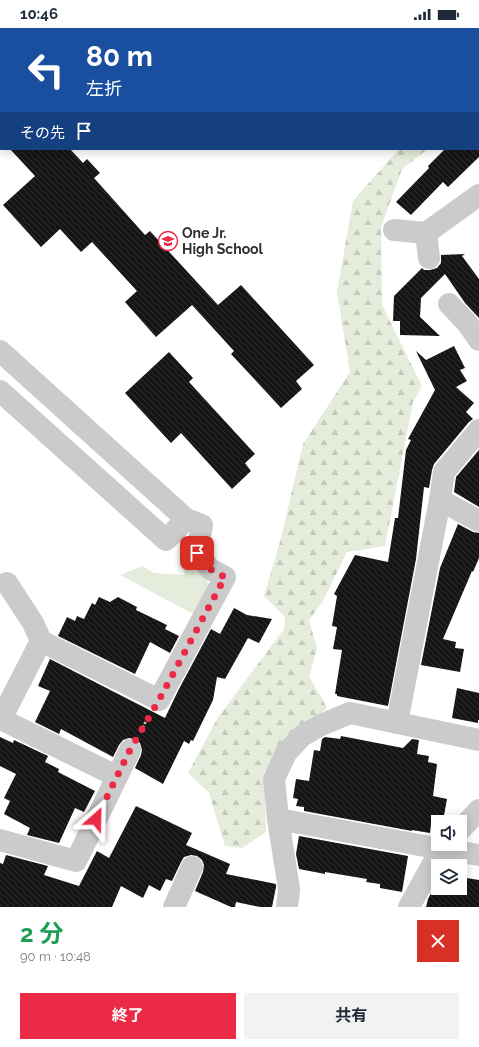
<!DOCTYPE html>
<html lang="ja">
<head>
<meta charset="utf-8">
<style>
	:root { --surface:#fff; --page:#f2f2f3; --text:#1f2937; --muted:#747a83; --accent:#eb2a45 }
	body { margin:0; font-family:Raleway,"Noto Sans JP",sans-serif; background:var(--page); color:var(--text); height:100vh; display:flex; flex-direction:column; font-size:15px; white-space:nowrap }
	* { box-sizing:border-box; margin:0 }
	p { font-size:13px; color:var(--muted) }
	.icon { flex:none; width:22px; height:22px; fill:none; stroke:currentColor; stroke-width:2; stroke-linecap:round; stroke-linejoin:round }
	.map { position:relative; height:879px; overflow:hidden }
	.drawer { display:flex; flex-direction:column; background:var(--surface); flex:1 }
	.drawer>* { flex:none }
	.top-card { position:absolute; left:0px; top:0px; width:479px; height:122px; box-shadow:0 2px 10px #0003; background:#1a4fa0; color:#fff; overflow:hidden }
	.controls { position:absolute; left:431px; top:787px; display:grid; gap:8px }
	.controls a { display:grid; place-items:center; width:36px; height:36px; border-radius:0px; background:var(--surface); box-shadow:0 2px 10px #0003; font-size:20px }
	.pin { position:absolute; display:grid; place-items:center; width:34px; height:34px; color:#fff; margin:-17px; border-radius:8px; box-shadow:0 2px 6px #0006 }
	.me { position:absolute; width:44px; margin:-22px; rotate:25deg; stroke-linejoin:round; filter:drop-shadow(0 0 3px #0008) }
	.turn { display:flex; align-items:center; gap:14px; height:84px; padding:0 20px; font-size:18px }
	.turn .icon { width:52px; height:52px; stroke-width:2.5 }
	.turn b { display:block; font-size:28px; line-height:34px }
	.then { display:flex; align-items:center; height:38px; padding:0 20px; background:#0003; gap:8px; font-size:15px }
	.round { display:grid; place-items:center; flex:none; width:42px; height:42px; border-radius:0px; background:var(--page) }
	.overview { display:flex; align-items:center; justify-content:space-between; height:68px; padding:0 20px }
	h1 { font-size:24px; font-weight:700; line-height:30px; color:#1e9e55 }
	.button { display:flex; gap:8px; margin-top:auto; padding:8px 20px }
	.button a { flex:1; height:46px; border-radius:0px; background:var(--accent); color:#fff; font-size:16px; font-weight:700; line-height:46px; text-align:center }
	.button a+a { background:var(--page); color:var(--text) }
	.status { display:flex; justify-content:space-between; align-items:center; height:28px; padding:0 20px; background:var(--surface); direction:ltr }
	.status svg { height:11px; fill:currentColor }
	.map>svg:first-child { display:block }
</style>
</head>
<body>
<div class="status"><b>10:46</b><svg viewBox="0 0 49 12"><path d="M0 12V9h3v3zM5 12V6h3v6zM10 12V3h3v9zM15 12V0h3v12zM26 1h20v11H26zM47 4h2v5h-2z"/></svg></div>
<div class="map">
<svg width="479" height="879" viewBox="0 0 479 879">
	<defs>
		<pattern id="forest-firs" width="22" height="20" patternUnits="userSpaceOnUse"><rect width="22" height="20" fill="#e5ecdb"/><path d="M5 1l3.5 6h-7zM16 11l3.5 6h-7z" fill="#c5cbbc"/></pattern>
		<pattern id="building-back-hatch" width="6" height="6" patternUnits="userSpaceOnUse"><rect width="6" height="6" fill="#151515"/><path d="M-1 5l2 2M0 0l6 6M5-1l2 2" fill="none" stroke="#2f2f2f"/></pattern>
	</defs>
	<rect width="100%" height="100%" fill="#fff"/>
	<path fill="url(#forest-firs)" d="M399,121H428L402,141L381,199L382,277L422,358L413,374L385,518L347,524L323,573L309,592L317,620L309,649L320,667L327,680L293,709L264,744L266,804L242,820L225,818L209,765L188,745L217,691L284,601L285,589L264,568L281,510L303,416L350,344L337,264L353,173Z"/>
	<path fill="#e5ecdb" d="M142,538L154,545L184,547L185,540L206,548L209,559L195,587L120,547Z"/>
	<g fill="url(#building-back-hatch)">
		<path d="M10,121H70L83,135L87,131L100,145L94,150L145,207L150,203L218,277L241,257L314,337L296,353L302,361L281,380L231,326L234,323L192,277L156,309L125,274L137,263L92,214L81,224L60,201L41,219L3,177L35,148Z"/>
		<path d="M445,121H479V129L448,159L443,154L411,187L396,174L429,140L428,138Z"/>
		<path d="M465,226L462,228L479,251V290L465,275L445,246L421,270L420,289L440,308L400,307V293H393L394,268L422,240L424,242H430L437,240L441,235V227Z"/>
		<path d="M454,318L465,340L460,342L467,353L456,359L474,375L466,384L473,391L469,394L434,436L432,442L429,460L424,459L416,531L388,678L337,668V666H335L342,622L333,621L337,599L332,598L337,568L334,566L355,527L388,534L395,490H398L406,422L411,412L408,411L435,362L416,323L426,332Z"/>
		<path d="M169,324L193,350L189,354L255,426L245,435L251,443L232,461L181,405L171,415L125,365Z"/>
		<path d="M479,422V479L454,464L456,449Z"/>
		<path d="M458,496L473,504L479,505V530L473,544L472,543L443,611L456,614L455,620L464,621L460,644L421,637L440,540Z"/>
		<path d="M99,569L110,574L118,569L137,579L136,582L167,597L165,601L179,608L170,625L150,614L135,646L58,608L67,589L75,593L77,588L84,591L92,575L95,577Z"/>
		<path d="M234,580L247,587L272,591L259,615L248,610L225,651L217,649L213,672L193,713L191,712L189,716L184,713L163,756L135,740L141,727L142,722L140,715L135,711L129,710L123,712L119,717L113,729L61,701L59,706L35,694L50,663L38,658L50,631L165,690L179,661L211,601L220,606Z"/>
		<path d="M457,660L479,665V692H478V695L452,690Z"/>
		<path d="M341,708L403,720L412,711L419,712L417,726L429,728L428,734L437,736L433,768L447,771L443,793L438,792V797L431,796L430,805L412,802V803L304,783V779L296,778L298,771L293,770L296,751L309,753L314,722L320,723L322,711L325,709L340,711Z"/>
		<path d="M0,709L13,715L14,712L48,728L45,734L59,741L58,744L95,763L84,784L75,780L59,815L27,807L30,800L4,786L10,773L4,770L16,746L0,738Z"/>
		<path d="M136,778L192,805L186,817L230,836L226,846L276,856V859L272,879H260L236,874L235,879H231L195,863L203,844L204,837L202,832L197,828L191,827L184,829L181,834L172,853L166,851L160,863L149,857L143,870L121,858L112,879H0V835L3,836L6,827L48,838L44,847L79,858L97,823L109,830Z"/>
		<path d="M299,808L408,828L402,864L380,860V856L366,854L367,851L325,844V846L299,841L296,826Z"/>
		<path d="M460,849L479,852V879H426L428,871L437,854H438V860H460Z"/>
	</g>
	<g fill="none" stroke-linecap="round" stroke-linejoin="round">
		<path stroke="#cbcbcb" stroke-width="2.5" stroke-dasharray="2 2" stroke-linecap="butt" d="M141,703L147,691"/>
		<g stroke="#cbcbcb" stroke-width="22">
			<path d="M394,202L426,205L479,167"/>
			<path d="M426,205L429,230"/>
			<path d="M449,276L468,296L479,312"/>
			<path d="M0,323L186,491L202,497L197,525L210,541L225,549L159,672L41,613L1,691L116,748"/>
			<path d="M0,363L166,512L186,491"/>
			<path d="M440,472L479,493"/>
			<path d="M7,555L33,595L41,613"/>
			<path d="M397,695L440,472L444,444L479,402"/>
			<path d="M278,791L441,821L479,827"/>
			<path d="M460,802L479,782"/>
			<path d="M0,812L76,833L130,722"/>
			<path d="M174,879L192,839"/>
			<path d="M287,879L289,861L278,791L274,751L286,725L302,708L321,697L350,685L479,712"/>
			<path d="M409,879L441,821L446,816"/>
		</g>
	</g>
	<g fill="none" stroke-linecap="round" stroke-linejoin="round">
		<path stroke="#eb2a45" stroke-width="7" stroke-dasharray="0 12.6" d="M96,791L130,722L159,672L225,549L210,541L197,525"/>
	</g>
	<defs>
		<symbol id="school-ring" viewBox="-11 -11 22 22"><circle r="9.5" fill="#fff" stroke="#eb2a45" stroke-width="1.5"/><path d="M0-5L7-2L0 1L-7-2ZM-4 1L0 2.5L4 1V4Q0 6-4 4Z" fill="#eb2a45"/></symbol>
	</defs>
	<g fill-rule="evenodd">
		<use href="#school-ring" x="157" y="202" width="22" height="22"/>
	</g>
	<g text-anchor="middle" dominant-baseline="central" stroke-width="4" stroke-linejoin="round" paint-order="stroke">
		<g font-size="14" font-weight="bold" fill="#2e2e2e" stroke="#fff" text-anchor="start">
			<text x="182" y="205">One Jr.<tspan x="182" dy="16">High School</tspan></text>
		</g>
	</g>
</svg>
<div class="controls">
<a><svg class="icon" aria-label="sound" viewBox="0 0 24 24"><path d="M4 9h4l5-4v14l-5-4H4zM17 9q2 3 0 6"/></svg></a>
<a><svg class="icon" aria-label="layers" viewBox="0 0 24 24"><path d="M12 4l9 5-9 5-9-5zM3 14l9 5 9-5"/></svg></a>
</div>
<div class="pin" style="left:197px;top:525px;background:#d93025"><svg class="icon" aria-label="arrive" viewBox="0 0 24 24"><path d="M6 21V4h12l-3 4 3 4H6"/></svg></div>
<svg class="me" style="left:96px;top:791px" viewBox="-20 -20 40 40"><path d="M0-17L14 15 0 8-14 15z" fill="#eb2a45" stroke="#fff" stroke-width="4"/></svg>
<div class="top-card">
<div class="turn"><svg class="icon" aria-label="left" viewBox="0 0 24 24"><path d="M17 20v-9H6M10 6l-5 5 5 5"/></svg><div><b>80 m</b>左折</div></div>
<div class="then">その先<svg class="icon" aria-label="arrive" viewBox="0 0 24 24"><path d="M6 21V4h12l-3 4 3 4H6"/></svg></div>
</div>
</div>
<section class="drawer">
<div class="overview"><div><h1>2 分</h1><p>90 m · 10:48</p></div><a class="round" style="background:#d93025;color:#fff"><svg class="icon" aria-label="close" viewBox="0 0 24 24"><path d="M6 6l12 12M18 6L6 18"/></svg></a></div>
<div class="button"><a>終了</a><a>共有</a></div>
</section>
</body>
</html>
